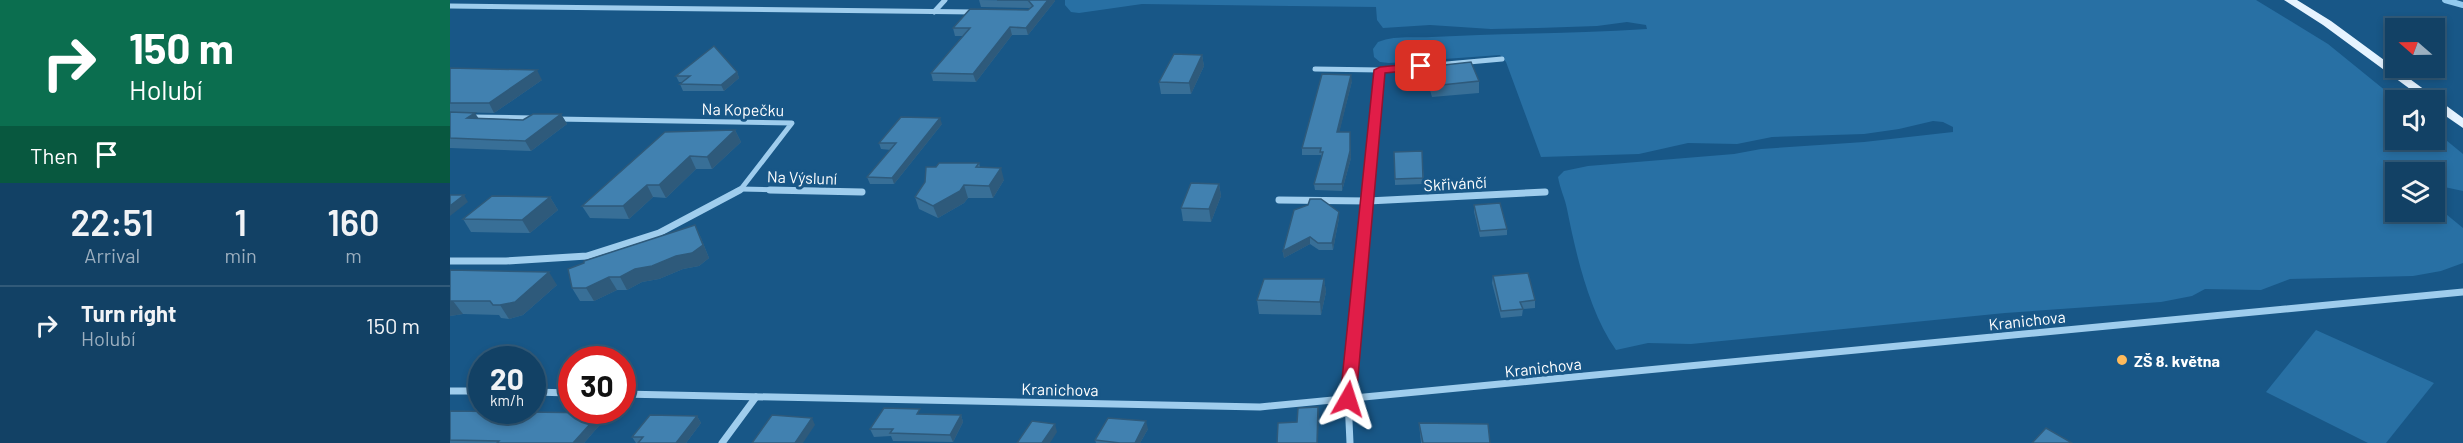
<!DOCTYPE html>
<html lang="en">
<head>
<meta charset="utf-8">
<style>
	:root { --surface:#124165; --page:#1b486b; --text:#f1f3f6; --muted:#9cafbf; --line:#315a79 }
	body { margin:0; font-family:Barlow,sans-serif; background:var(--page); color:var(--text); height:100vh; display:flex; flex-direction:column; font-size:22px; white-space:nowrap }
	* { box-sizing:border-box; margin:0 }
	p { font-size:20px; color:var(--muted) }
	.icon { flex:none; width:33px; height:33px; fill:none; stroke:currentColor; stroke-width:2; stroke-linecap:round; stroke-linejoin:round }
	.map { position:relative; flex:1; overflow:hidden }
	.drawer { display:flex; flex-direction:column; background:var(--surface); width:450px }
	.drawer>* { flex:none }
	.guide { background:#0b6e4f; color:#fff; overflow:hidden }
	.needle { width:39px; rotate:290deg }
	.buttons { position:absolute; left:1935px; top:18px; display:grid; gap:12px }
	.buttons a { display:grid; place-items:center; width:60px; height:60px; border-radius:0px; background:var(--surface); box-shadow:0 3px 9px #0003,0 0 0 2px var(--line); font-size:30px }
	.speed { position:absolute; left:18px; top:346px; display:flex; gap:12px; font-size:30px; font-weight:700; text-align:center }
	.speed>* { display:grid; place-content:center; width:78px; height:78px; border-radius:50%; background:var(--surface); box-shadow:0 3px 9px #0003,0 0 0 2px var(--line); line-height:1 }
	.speed small { font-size:15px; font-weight:400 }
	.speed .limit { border:9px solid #d22; background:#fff; color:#111 }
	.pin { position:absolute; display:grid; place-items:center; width:51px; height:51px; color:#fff; margin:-26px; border-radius:12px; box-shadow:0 3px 9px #0006 }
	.me { position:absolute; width:66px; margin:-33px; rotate:6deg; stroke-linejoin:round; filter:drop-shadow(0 0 4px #0008) }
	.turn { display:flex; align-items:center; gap:21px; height:126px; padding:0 30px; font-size:27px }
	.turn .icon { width:78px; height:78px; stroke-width:2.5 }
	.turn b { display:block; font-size:42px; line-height:51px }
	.then { display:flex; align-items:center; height:57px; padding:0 30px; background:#0003; gap:12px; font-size:22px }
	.eta { display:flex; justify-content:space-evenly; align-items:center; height:102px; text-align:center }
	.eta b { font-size:36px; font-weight:600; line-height:42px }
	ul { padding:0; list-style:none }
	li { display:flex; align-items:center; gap:18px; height:78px; padding:0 30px; border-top:2px solid var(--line) }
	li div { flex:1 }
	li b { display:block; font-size:22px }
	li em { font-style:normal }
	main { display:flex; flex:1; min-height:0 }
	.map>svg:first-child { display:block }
</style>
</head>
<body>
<main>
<section class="drawer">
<div class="guide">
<div class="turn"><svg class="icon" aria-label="right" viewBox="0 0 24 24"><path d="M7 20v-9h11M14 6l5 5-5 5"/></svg><div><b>150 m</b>Holubí</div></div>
<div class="then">Then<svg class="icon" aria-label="arrive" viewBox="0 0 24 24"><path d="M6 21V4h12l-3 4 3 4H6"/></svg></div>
</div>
<div class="eta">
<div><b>22:51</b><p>Arrival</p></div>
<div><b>1</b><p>min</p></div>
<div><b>160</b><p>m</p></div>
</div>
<ul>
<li><svg class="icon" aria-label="right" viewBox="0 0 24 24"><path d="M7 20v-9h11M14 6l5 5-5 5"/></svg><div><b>Turn right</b><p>Holubí</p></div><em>150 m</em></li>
</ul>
</section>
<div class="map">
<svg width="2013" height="443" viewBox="0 0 2013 443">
	<rect width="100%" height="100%" fill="#185787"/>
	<g fill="#2870a4">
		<path d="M615,0H1806L1878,44L1947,100L1946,140H1984L1985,131L2013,154V191L1985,185L1984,172H1946L1945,176H1939L1945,179L1946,212H1984L1985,205L2013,228V263L1991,271L1963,276L1840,279L1811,290L1755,289L1742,296L1711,302L1555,313L1241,344L1198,343L1166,350C1139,312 1126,254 1117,209C1115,198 1110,189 1108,177L1114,171L1138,166L1284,154L1311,149L1414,142L1494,133L1503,132V127L1493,122L1483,121L1449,129L1414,134L1322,137L1287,144L1238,143L1189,154L1091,157L1056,62L1050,55L939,63L930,62L924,57L923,49L928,42C944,35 964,38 982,37C1053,33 1125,34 1197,29L1196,25L1177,22L1147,26L1088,28L1041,29L980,25L933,28L927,20L926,7L692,4L629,13L621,12L615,5Z"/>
		<path d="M1866,330L1984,383L1936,443H1918L1816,392Z"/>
	</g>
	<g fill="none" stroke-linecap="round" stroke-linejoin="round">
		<path stroke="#92caef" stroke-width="6" d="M1995,0L2013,5"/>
		<g stroke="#9fcded" stroke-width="5">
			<path d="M0,6L525,12"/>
			<path d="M484,12L495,0"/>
			<path d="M865,69L930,70L1052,59"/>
			<path d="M22,117L83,118"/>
			<path d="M106,119L342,123L291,189L287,191"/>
			<path d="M291,189L380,191"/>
			<path d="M918,191L930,70"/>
		</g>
		<g stroke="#9fcded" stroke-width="7">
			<path d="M320,190L412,192"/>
			<path d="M829,200L918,201L1095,192"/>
			<path d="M0,261H56L137,256L209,233L290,190"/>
			<path d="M0,391H32"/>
			<path d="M82,392L122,393"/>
			<path d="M172,394L810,407L2013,292"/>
			<path d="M272,443L306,397"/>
			<path d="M900,443L898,399L918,190"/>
		</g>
		<path fill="#e5f3ff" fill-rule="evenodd" d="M1834,0H1847L1881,21L2013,118V128L1984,108V100H1975L1873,25Z"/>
	</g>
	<g fill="#386f97">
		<path d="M529,0L605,1L578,35H562L526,82L483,81L481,73L513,36H505L503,28L578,10L580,8L531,7Z"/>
		<path d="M752,55L754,66L741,94H711L709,82Z"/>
		<path d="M975,62L1029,81V93L982,97L975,74Z"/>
		<path d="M0,68L92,80L44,113L0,112L28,118L73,120L111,114L117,124L81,151L0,148Z"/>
		<path d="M287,72L289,78L274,91H233L230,84L233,82H229L226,76Z"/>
		<path d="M902,81L889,132L900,139L901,158L892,191L865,190L864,184L871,159V155H852V148Z"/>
		<path d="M492,124L444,184H420L417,177L441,150L431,149L429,143Z"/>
		<path d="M285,130L291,142L262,169H246L216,198L203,197L179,219L140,218L132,206Z"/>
		<path d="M972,151L974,184L945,185L944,152Z"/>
		<path d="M529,163L530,167L554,180L543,198H518L514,203L488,218L469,209L465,197L486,167Z"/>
		<path d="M769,184L771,196L761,222L733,221L731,208Z"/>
		<path d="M100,197L108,210L80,233L21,232L13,219Z"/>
		<path d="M1024,205L1057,229V235L1030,237L1024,212Z"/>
		<path d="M889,218L883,250H869L860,244L834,258L833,251Z"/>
		<path d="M245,225L251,238L259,258L249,266L233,269L209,279L192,282L177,290H167L144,301H130L122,288Z"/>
		<path d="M0,270L107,285L73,315L59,319L51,318L49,315L13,314L0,316Z"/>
		<path d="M1043,276L1085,300V308L1073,309L1072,316L1051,318L1042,283Z"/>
		<path d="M874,279L876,292L871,315L809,314L807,300Z"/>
		<path d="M0,411L154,420L134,443H0Z"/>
		<path d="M472,414L511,415L513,422L503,442L443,441L441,436L424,437L420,429Z"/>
		<path d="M247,416L251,423L236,443H186L182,437Z"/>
		<path d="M969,423L1040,443H971Z"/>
		<path d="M698,429L690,443H646L645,440Z"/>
	</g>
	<g fill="#2e5a7b">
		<path d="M598,0H605V1L578,35L576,28Z"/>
		<path d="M560,27L562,35L526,82L523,74Z"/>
		<path d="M752,55L754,66L741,94L739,83Z"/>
		<path d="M87,70L92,80L44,113L39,103Z"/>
		<path d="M287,72L289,78L274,91L271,85Z"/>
		<path d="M901,75L902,81L888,138L887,132Z"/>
		<path d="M25,113L31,122L17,118Z"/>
		<path d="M111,114L117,124L81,151L75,141Z"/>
		<path d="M490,118L492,124L444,184L442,178Z"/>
		<path d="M285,130L291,142L262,169L257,157Z"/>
		<path d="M900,132L901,158L892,191V184Z"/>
		<path d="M240,156L246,169L216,198L209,185Z"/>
		<path d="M551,168L554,180L543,198L539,186Z"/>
		<path d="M769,184L771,196L761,222L759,209Z"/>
		<path d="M197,185L203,197L179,219L173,206Z"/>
		<path d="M514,185L518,198L514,203L488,218L483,206Z"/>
		<path d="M14,195L18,202L0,216V206Z"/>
		<path d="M100,197L108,210L80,233L72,220Z"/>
		<path d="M889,212V218L883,250L882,243Z"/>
		<path d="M245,225L251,238L259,258L249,266L233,269L209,279L192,282L177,290L170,277Z"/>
		<path d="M860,237V244L834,258L833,251Z"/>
		<path d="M99,272L107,285L73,315L59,319L50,305Z"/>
		<path d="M159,277L167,290L144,301L136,288Z"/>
		<path d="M874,279L876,292L871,315L870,302Z"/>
		<path d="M0,301H3L13,314L0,316Z"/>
		<path d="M868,407L869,414L868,443H867Z"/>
		<path d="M150,413L154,420L134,443H123Z"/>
		<path d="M511,415L513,422L503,442L500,435Z"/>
		<path d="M247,416L251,423L236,443H226Z"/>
		<path d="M362,418L365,425L353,443H345Z"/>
		<path d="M696,421L698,429L690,443H685Z"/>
		<path d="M605,424L607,432L600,443H592Z"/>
	</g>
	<g fill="#4181b0" stroke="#2e5a7b" stroke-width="1.5">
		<path d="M547,0H598L576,28L560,27L523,74L481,73L520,28H503L520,9L578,10L583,6L578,0Z"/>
		<path d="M264,46L287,72L271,85L230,84L240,76H226Z"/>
		<path d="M724,54L752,55L739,83L709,82Z"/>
		<path d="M975,62L994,65L1021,62L1029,81L982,86Z"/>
		<path d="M0,68L87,70L39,103H0Z"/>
		<path d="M872,74L901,75L887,132H900V151L892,184H864L873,152H870L871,148H852Z"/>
		<path d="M0,112L25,113L17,118L73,120L83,114H111L75,141L0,138Z"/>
		<path d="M451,117L490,118L442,178L417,177L446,143H429Z"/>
		<path d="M285,130L257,157L240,156L209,185H197L173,206H132L215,132Z"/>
		<path d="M972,151L973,178L945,179L944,152Z"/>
		<path d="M489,163H529L526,167L551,168L539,186L514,185L510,191L483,206L465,197L475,182L476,167H486Z"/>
		<path d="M741,183L769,184L759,209L731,208Z"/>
		<path d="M0,195H14L0,206Z"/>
		<path d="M42,196L100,197L72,220L13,219Z"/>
		<path d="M860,199H871L889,212L882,243H868L860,237L833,251L844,210L858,205Z"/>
		<path d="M1050,203L1057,229L1030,231L1024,205Z"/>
		<path d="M245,225L253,245L242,253L226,256L202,266L185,269L170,277H159L136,288H122L118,269L134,263V261Z"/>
		<path d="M0,270L99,272L65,302L50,305H43L40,301H0Z"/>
		<path d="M1078,273L1085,300L1070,302L1073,309L1051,311L1043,276Z"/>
		<path d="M814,279H874L870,302L807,300Z"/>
		<path d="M868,407L867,443H827L828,423L847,422L848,408Z"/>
		<path d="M434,408L470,409L467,414L511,415L500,435L440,433L443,429H420Z"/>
		<path d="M0,411L150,413L123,443H47L49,441L0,440Z"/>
		<path d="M200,415L247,416L226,443H188L193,437H182Z"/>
		<path d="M322,415L362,418L345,443H302Z"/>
		<path d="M658,418L696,421L685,443H670L645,440Z"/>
		<path d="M582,421L605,424L592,443H567Z"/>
		<path d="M969,423L1038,424L1040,443H973Z"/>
		<path d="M1596,428L1622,443H1582Z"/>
	</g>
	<path fill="#e11d48" stroke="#92132f" stroke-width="1.5" d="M971,63L975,64V69L935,73L906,399L904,404H892L890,399L924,70L930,67Z"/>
	<circle fill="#ffba5b" stroke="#185787" stroke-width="2" cx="1672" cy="360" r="6"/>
	<g text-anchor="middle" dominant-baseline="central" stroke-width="6" stroke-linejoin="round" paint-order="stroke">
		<g font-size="16" fill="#fff" stroke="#185787">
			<text transform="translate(293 109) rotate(1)">Na Kopečku</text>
			<text transform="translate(352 177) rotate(2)">Na Výsluní</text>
			<text transform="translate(1005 183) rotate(-3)">Skřivánčí</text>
			<text transform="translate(1577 320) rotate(-6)">Kranichova</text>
			<text transform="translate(1093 367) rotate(-6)">Kranichova</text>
			<text transform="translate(610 389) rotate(1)">Kranichova</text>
		</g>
		<g font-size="16" font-weight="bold" fill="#fff" stroke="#185787" text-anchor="start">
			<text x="1684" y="360">ZŠ 8. května</text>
		</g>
	</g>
</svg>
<div class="buttons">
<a><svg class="needle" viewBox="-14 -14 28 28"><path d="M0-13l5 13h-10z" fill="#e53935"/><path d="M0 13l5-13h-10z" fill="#9cafbf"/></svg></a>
<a><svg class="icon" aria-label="sound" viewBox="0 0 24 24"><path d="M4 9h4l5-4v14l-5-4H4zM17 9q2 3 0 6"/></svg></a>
<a><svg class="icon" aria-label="layers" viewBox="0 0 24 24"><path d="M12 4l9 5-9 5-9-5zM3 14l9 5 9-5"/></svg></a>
</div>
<div class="speed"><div>20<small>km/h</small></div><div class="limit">30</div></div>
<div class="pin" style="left:971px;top:66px;background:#d93025"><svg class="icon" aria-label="arrive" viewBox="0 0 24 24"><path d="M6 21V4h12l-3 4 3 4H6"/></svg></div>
<svg class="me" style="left:898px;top:399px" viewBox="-20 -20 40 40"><path d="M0-17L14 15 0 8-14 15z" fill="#e11d48" stroke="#fff" stroke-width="4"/></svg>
</div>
</main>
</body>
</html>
